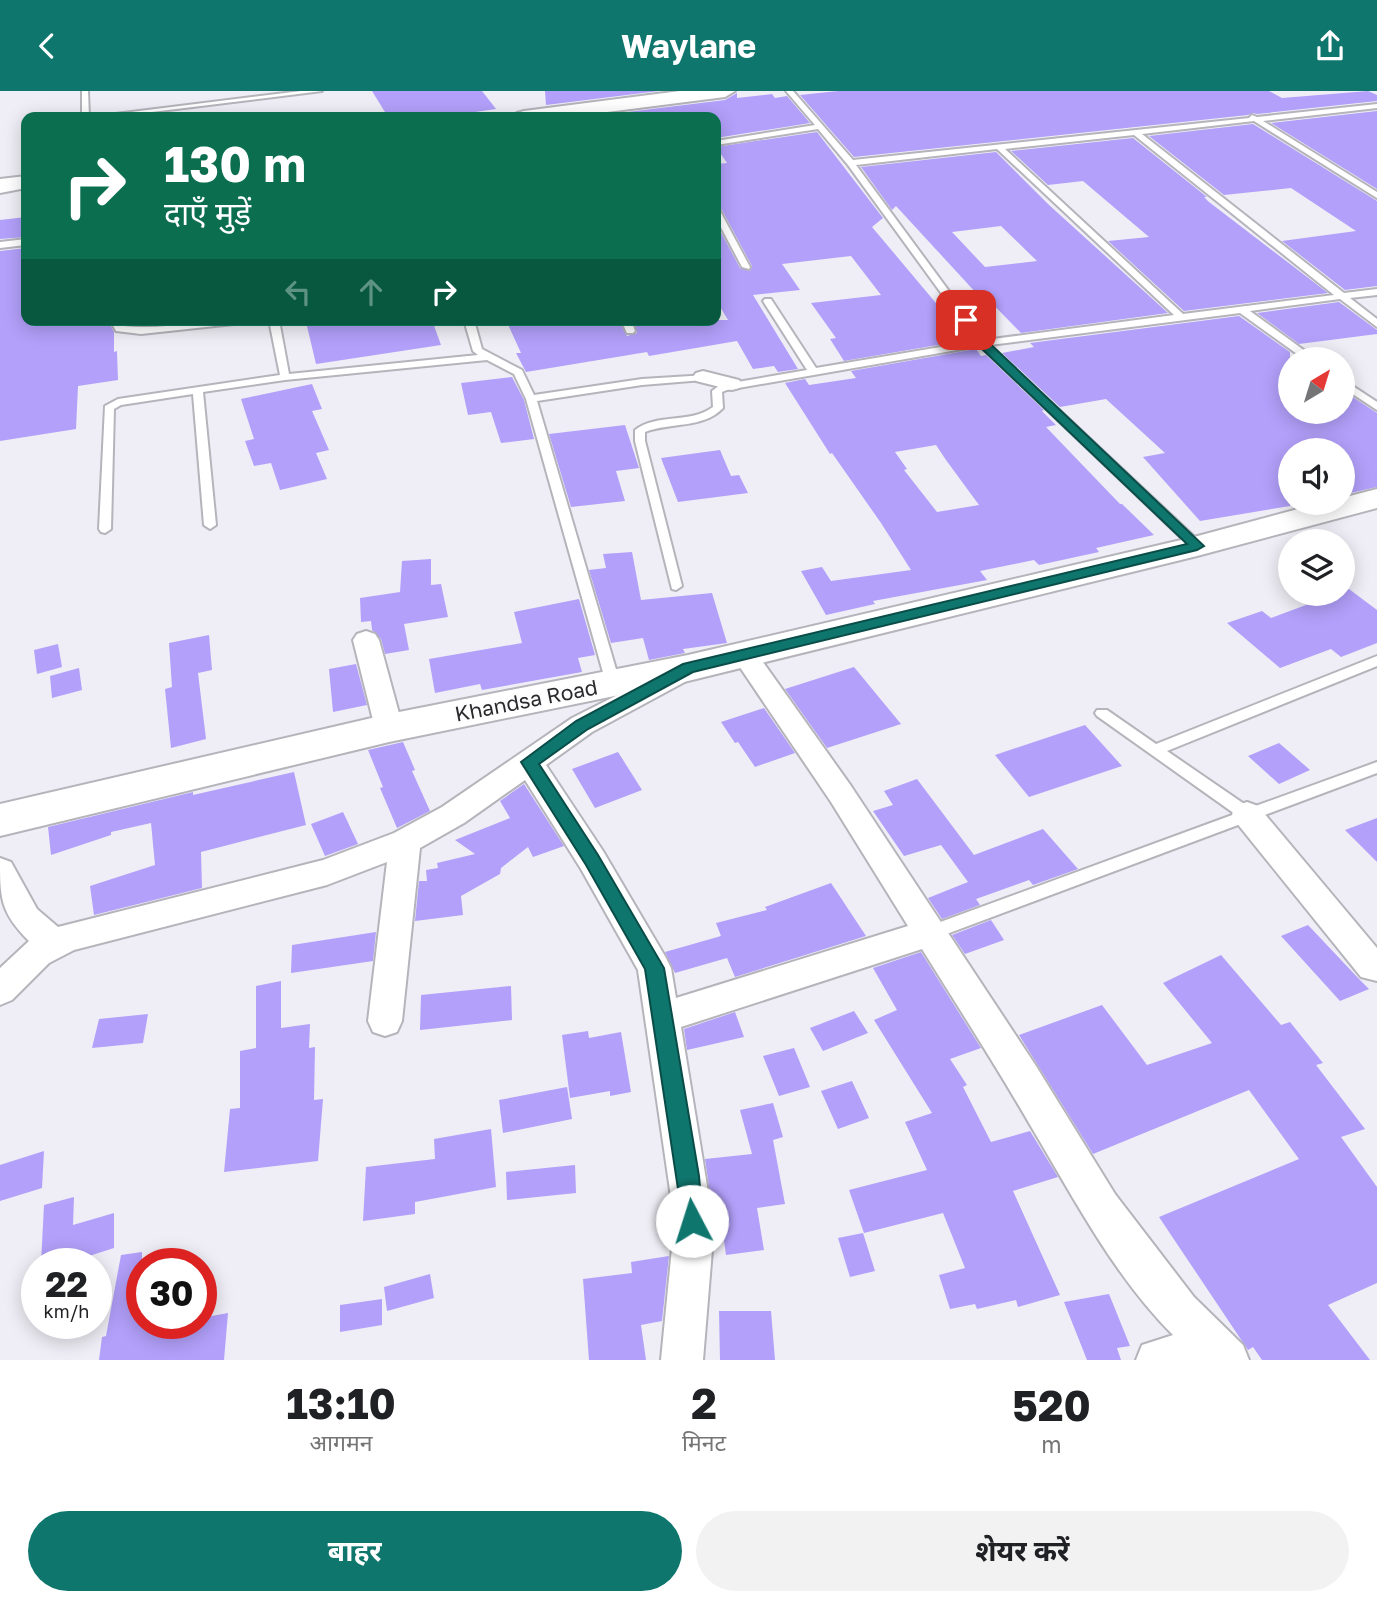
<!DOCTYPE html>
<html lang="hi">
<head>
<meta charset="utf-8">
<style>
	:root { --surface:#fff; --page:#f2f2f2; --text:#202124; --muted:#757577; --accent:#0f766e }
	body { margin:0; font-family:"Golos Text","Noto Sans Devanagari",sans-serif; background:var(--page); color:var(--text); height:100vh; display:flex; flex-direction:column; font-size:26px; white-space:nowrap }
	* { box-sizing:border-box; margin:0 }
	p { font-size:23px; color:var(--muted) }
	.icon { flex:none; width:38px; height:38px; fill:none; stroke:currentColor; stroke-width:2; stroke-linecap:round; stroke-linejoin:round }
	.map { position:relative; height:1269px; overflow:hidden }
	.side { display:flex; flex-direction:column; background:var(--surface); flex:1 }
	.side>* { flex:none }
	.banner { position:absolute; left:21px; top:21px; width:700px; height:214px; border-radius:14px; box-shadow:0 4px 18px #0003; background:#0b6e4f; color:#fff; overflow:hidden }
	.needle { width:46px; rotate:38deg }
	.controls { position:absolute; left:1278px; top:256px; display:grid; gap:14px }
	.controls a { display:grid; place-items:center; width:77px; height:77px; border-radius:50%; background:var(--surface); box-shadow:0 4px 18px #0003; font-size:35px }
	.speed { position:absolute; left:21px; top:1157px; display:flex; gap:14px; font-size:35px; font-weight:700; text-align:center }
	.speed>* { display:grid; place-content:center; width:91px; height:91px; border-radius:50%; background:var(--surface); box-shadow:0 4px 18px #0003; line-height:1 }
	.speed small { font-size:18px; font-weight:400 }
	.speed .limit { border:10px solid #d22; background:#fff; color:#111 }
	.pin { position:absolute; display:grid; place-items:center; width:60px; height:60px; color:#fff; margin:-30px; border-radius:14px; box-shadow:0 4px 10px #0006 }
	.me { position:absolute; width:77px; margin:-38px; rotate:355deg; stroke-linejoin:round; filter:drop-shadow(0 0 5px #0008) }
	.turn { display:flex; align-items:center; gap:24px; height:147px; padding:0 28px; font-size:32px }
	.turn .icon { width:91px; height:91px; stroke-width:2.5 }
	.turn b { display:block; font-size:49px; line-height:60px }
	.lanes { display:flex; align-items:center; height:66px; padding:0 28px; background:#0003; justify-content:center; gap:35px; direction:ltr }
	.lanes .off { opacity:.35 }
	.eta { display:flex; justify-content:space-evenly; align-items:center; height:119px; text-align:center }
	.eta b { font-size:42px; font-weight:700; line-height:49px }
	.button { display:flex; gap:14px; margin-top:auto; padding:14px 28px }
	.button a { flex:1; height:80px; border-radius:42px; background:var(--accent); color:#fff; font-size:28px; font-weight:700; line-height:80px; text-align:center }
	.button a+a { background:var(--page); color:var(--text) }
	header { display:flex; justify-content:space-between; align-items:center; height:91px; padding:0 28px; background:var(--accent); color:#fff; font-size:32px; font-weight:700 }
	.map>svg:first-child { display:block }
</style>
</head>
<body>
<header><svg class="icon" aria-label="back" viewBox="0 0 24 24"><path d="M15 5l-7 7 7 7"/></svg>Waylane<svg class="icon" aria-label="share" viewBox="0 0 24 24"><path d="M12 15V3M7 8l5-5 5 5M5 13v7h14v-7"/></svg></header>
<div class="map">
<svg width="1377" height="1269" viewBox="0 0 1377 1269">
	<rect width="100%" height="100%" fill="#efeef6"/>
	<g fill="#b2a0fa" fill-rule="evenodd">
		<path d="M372,0H482L496,18L441,26H388Z"/>
		<path d="M545,0H659L546,14Z"/>
		<path d="M838,0H1269L1282,7L1368,0L1377,4V10L1257,23L1253,22L1248,24L854,66L800,4Z"/>
		<path d="M737,2V7L772,3L775,7L787,5L810,32L716,47V26H587L725,9Z"/>
		<path d="M1377,20V98L1271,32Z"/>
		<path d="M1253,33L1377,110V195L1345,199L1282,150L1356,140L1291,97L1224,104L1149,45Z"/>
		<path d="M817,41L883,127L872,136L967,249L844,270L830,248L836,247L811,212L881,204L851,165L782,173L800,199L753,204L798,278L778,281L774,275L753,278L737,250L649,265L647,261L526,281L516,262H521L506,229H619L627,245L637,242L634,229H728L716,209V132L740,177L750,180L752,175L722,119L716,115V73L727,72L716,56Z"/>
		<path d="M1133,47L1207,106H1204L1209,111L1328,202L1184,220L1108,150L1149,146L1083,90L1048,94L1011,60Z"/>
		<path d="M996,61L1048,113L1168,222L1021,242L983,203L978,204L896,115L892,119L861,76ZM1001,135L1037,170L985,176L952,141Z"/>
		<path d="M26,126V146L0,148V129Z"/>
		<path d="M26,157V229H108L114,241V261L117,260L118,289L78,295L76,338L0,350V160Z"/>
		<path d="M1339,211L1377,239V243L1299,253L1257,222Z"/>
		<path d="M1239,225L1290,261V320H1342V299L1377,322V396L1342,404V359H1290V415L1200,430L1143,366L1165,362L1106,308L1060,316L1002,262L1034,256L1030,252Z"/>
		<path d="M318,229H432L441,254L316,273L306,231Z"/>
		<path d="M976,258L981,265L986,264L1044,319L1042,320L1056,334L1046,336L1120,413H1122L1154,444L1096,457L1099,461L1039,474L1034,469L980,480L987,489L873,510L875,513L826,524L801,480L822,476L831,490L911,479L881,432L832,362L830,363L785,292L805,288L809,294L856,287L851,280ZM936,354L946,369L979,414L937,421L904,379L907,378L895,361Z"/>
		<path d="M512,286L524,309L534,348L501,352L491,321L468,324L461,292Z"/>
		<path d="M312,293L322,318L312,320L329,359L316,362L327,388L280,399L271,372L254,375L245,350L254,348L241,308Z"/>
		<path d="M625,334L639,377L616,380L625,410L571,416L549,343Z"/>
		<path d="M720,359L731,385L739,384L748,402L678,411L661,367Z"/>
		<path d="M632,461L641,509L712,502L727,552L683,558L685,562L649,569L643,547L611,552L589,479L606,477L603,463Z"/>
		<path d="M431,468V494L441,493L448,526L404,533L409,559L385,563L381,548L372,539L371,530L361,531L360,507L400,501L402,470Z"/>
		<path d="M1349,498L1377,519V552L1341,566L1331,558L1280,577L1227,532L1262,520L1271,527Z"/>
		<path d="M579,508L595,564L578,567L582,581L482,599L480,593L435,602L429,568L522,552L514,521Z"/>
		<path d="M209,544L212,579L198,582L206,648L171,657L165,598L172,596L169,552Z"/>
		<path d="M58,553L62,576L37,583L34,559Z"/>
		<path d="M356,573L367,614L333,621L329,578Z"/>
		<path d="M854,576L901,633L827,657L785,598Z"/>
		<path d="M79,577L82,599L52,607L50,585Z"/>
		<path d="M764,617L795,662L755,676L738,651L735,652L721,631Z"/>
		<path d="M1085,634L1122,675L1029,706L995,664Z"/>
		<path d="M403,651L415,679L412,680L430,720L397,737L380,697L383,696L368,659Z"/>
		<path d="M1279,652L1310,679L1279,693L1248,665Z"/>
		<path d="M618,661L642,699L595,717L572,678Z"/>
		<path d="M294,681L306,734L201,761L202,797L94,824L90,795L155,774L151,732L111,741V744L51,764L48,736L193,701V704Z"/>
		<path d="M917,688L974,764L1043,738L1078,778L1033,794L1029,789L976,808L980,814L942,828L928,807L968,791L941,754L904,765L873,720L893,714L884,700Z"/>
		<path d="M524,693L564,755L533,766L528,756L501,777L500,783L461,805L463,824L415,830L419,790H427L426,779L438,777L437,772L475,763L455,749L510,727L500,710Z"/>
		<path d="M343,721L358,753L325,765L311,733Z"/>
		<path d="M1377,727V771L1345,739Z"/>
		<path d="M831,792L866,845L735,886L727,867L675,882L665,861L721,845L716,832L767,819L765,816Z"/>
		<path d="M991,829L1004,849L965,863L952,844Z"/>
		<path d="M1308,834L1359,888L1369,898L1340,910L1281,845Z"/>
		<path d="M376,841L373,870L291,882L292,854Z"/>
		<path d="M921,861L981,957L950,968L967,994L963,996L991,1051L1030,1040L1058,1086L1013,1100L1060,1204L1018,1216L1016,1209L977,1218L975,1213L950,1218L939,1184L965,1177L943,1122L864,1142L849,1099L927,1079L905,1031L932,1022L874,929L897,919L873,877Z"/>
		<path d="M1221,864L1281,934L1290,931L1323,972L1316,974L1365,1038L1341,1046L1377,1096V1192L1328,1214L1370,1269H1262L1253,1256L1248,1259L1159,1126L1299,1068L1249,999L1093,1063L1019,944L1102,914L1147,974L1212,952L1163,892Z"/>
		<path d="M281,890V937L310,933L309,957L315,956L314,1009L323,1008L318,1070L224,1081L230,1018L240,1017V960L256,957V895Z"/>
		<path d="M511,895L512,929L420,939L421,904Z"/>
		<path d="M854,920L868,942L823,960L810,937Z"/>
		<path d="M735,921L744,946L687,959L684,938Z"/>
		<path d="M148,923L143,952L92,957L99,928Z"/>
		<path d="M588,940L589,947L621,941L631,1001L610,1005V1000L570,1007L562,944Z"/>
		<path d="M794,957L810,996L779,1005L763,965Z"/>
		<path d="M852,990L869,1027L838,1038L821,1000Z"/>
		<path d="M567,996L572,1028L503,1042L499,1009Z"/>
		<path d="M773,1012L783,1046L773,1049L785,1113L757,1117L764,1159L726,1164L720,1121L713,1122L705,1068L752,1063L740,1019Z"/>
		<path d="M491,1038L496,1096L415,1111V1123L363,1130L366,1076L435,1068L434,1048Z"/>
		<path d="M44,1060L42,1097L0,1110V1074Z"/>
		<path d="M575,1074L576,1102L507,1109L506,1081Z"/>
		<path d="M74,1106L73,1134L114,1122V1157L86,1166V1163L52,1172H41L44,1114Z"/>
		<path d="M863,1142L875,1180L850,1186L838,1147Z"/>
		<path d="M142,1161V1232H201V1227L228,1222L224,1269H99L102,1246L106,1245L121,1164Z"/>
		<path d="M669,1165L662,1230L641,1234L646,1269H589L583,1188L632,1182L631,1171Z"/>
		<path d="M430,1183L434,1207L387,1220L384,1196Z"/>
		<path d="M1109,1203L1130,1255L1117,1257L1121,1269H1087L1064,1211Z"/>
		<path d="M382,1208V1234L340,1241V1214Z"/>
		<path d="M719,1220H771L775,1269H720Z"/>
	</g>
	<g fill="none" stroke-linecap="round" stroke-linejoin="round">
		<defs>
			<g id="lane">
				<path d="M82,0H88L89,26H82Z"/>
				<path d="M301,0H322L111,26H91Z"/>
				<path d="M786,0H793L853,69L1249,27L1252,24L1257,26L1377,13V17L1263,30L1377,101V107L1254,30L1142,43L1344,202L1377,198V204L1350,207L1377,228V236L1340,208L1250,220L1316,268H1304L1240,222L990,254L1201,452L1203,455L1201,458H1193L980,255L727,299L722,301L723,317C703,338 671,331 645,341V350L682,495L676,499L672,498L635,350V339C657,322 690,333 713,316L712,300L720,294L807,279L763,210L765,208H771L816,277L976,250L848,74L818,38L716,54V50L815,34ZM1134,44L1334,204L1183,223L1005,58ZM997,58L1174,224L985,249L856,74Z"/>
				<path d="M716,118L720,120L750,176L749,178L742,176L716,127Z"/>
				<path d="M26,148V154L0,157V151Z"/>
				<path d="M110,229H120L123,235C164,239 206,229 248,229L243,232L141,243L116,240Z"/>
				<path d="M269,229H279L289,283L478,264L473,260L464,229H474L482,258L522,279L534,304L642,288L707,284L708,286L703,289L642,294L537,310L620,592L618,595H608L606,592L526,308L514,283L487,269L285,289L203,301L216,434L210,438L204,434L193,303L121,314L114,318L111,438L105,442L101,441L99,438L105,315L118,308L280,284Z"/>
				<path d="M621,229H631L635,240L633,242H627Z"/>
				<path d="M1342,288L1377,311V319L1342,296Z"/>
				<path d="M1377,565V575L1167,660L1250,717L1377,671V682L936,847L930,849L924,847L922,842L924,837L1235,723L1097,625L1095,622L1097,619H1107L1156,653Z"/>
			</g>
			<g id="street">
				<path d="M703,280L739,289L742,293L739,297L732,299L696,290L693,286L696,282Z"/>
				<path d="M366,540L375,543L379,549L403,637L399,644L389,647L379,644L375,637L353,549L357,543Z"/>
				<path d="M744,554L753,557L851,695L1036,975L1115,1103L1194,1206L1243,1254L1249,1269H1136L1142,1254L1173,1244C1113,1184 1072,1104 1029,1032C995,973 958,916 922,858L681,936L710,1113L713,1147L703,1269H661L673,1147L672,1113L638,879L581,778L525,689L464,732L420,757L402,930L397,941L385,945L373,941L368,930L387,771L327,794L74,859L49,872L12,909L0,914V877L29,850C0,821 0,807 0,767L11,771L37,818L58,836L323,769L394,742L442,716L572,627L683,571L692,573L696,580L692,587L592,641L546,674L603,760L666,867L671,877L676,907L908,835L831,711L731,563L735,557Z"/>
				<path d="M1247,711L1258,715L1377,857V890L1361,886L1236,731L1232,723L1236,715Z"/>
			</g>
			<g id="secondary">
				<path d="M680,0H735L725,6L568,26H514L517,22L524,20Z"/>
				<path d="M26,85V97L0,102V88Z"/>
				<path d="M1377,398V417L1197,465L688,590L389,651L0,745V713L389,623L688,564L1194,446L1324,411H1342V407Z"/>
			</g>
		</defs>
		<use href="#lane" stroke="#b5b4bb" stroke-width="4"/>
		<use href="#street" stroke="#b5b4bb" stroke-width="4"/>
		<use href="#secondary" stroke="#b5b4bb" stroke-width="4"/>
		<use href="#lane" fill="#fff" fill-rule="evenodd"/>
		<use href="#street" fill="#fff" fill-rule="evenodd"/>
		<use href="#secondary" fill="#fff" fill-rule="evenodd"/>
	</g>
	<path fill="#0f766e" stroke="#0a4d48" stroke-width="2" d="M962,227H970L986,249L1204,455L1197,459L693,581L588,638L539,673L598,764L664,877L699,1085L703,1130L700,1138L692,1141L684,1138L645,878L586,774L521,671L576,630L683,573L1187,453L978,254L960,229Z"/>
	<g text-anchor="middle" dominant-baseline="central" stroke-width="5" stroke-linejoin="round" paint-order="stroke">
		<g font-size="21" fill="#2a2a2d" stroke="#fdfdfe">
			<text transform="translate(526 609) rotate(-11)">Khandsa Road</text>
		</g>
	</g>
</svg>
<div class="controls">
<a><svg class="needle" viewBox="-14 -14 28 28"><path d="M0-13l5 13h-10z" fill="#e53935"/><path d="M0 13l5-13h-10z" fill="#757577"/></svg></a>
<a><svg class="icon" aria-label="sound" viewBox="0 0 24 24"><path d="M4 9h4l5-4v14l-5-4H4zM17 9q2 3 0 6"/></svg></a>
<a><svg class="icon" aria-label="layers" viewBox="0 0 24 24"><path d="M12 4l9 5-9 5-9-5zM3 14l9 5 9-5"/></svg></a>
</div>
<div class="speed"><div>22<small>km/h</small></div><div class="limit">30</div></div>
<div class="pin" style="left:966px;top:229px;background:#d93025"><svg class="icon" aria-label="arrive" viewBox="0 0 24 24"><path d="M6 21V4h12l-3 4 3 4H6"/></svg></div>
<svg class="me" style="left:692px;top:1130px" viewBox="-20 -20 40 40"><circle r="19" fill="#fff"/><path d="M0-13L10 11 0 6-10 11z" fill="#0f766e"/></svg>
<div class="banner">
<div class="turn"><svg class="icon" aria-label="right" viewBox="0 0 24 24"><path d="M7 20v-9h11M14 6l5 5-5 5"/></svg><div><b>130 m</b>दाएँ मुड़ें</div></div>
<div class="lanes"><svg class="icon off" aria-label="left" viewBox="0 0 24 24"><path d="M17 20v-9H6M10 6l-5 5 5 5"/></svg><svg class="icon off" aria-label="ahead" viewBox="0 0 24 24"><path d="M12 20V5M6 11l6-6 6 6"/></svg><svg class="icon" aria-label="right" viewBox="0 0 24 24"><path d="M7 20v-9h11M14 6l5 5-5 5"/></svg></div>
</div>
</div>
<section class="side">
<div class="eta">
<div><b>13:10</b><p>आगमन</p></div>
<div><b>2</b><p>मिनट</p></div>
<div><b>520</b><p>m</p></div>
</div>
<div class="button"><a>बाहर</a><a>शेयर करें</a></div>
</section>
</body>
</html>
